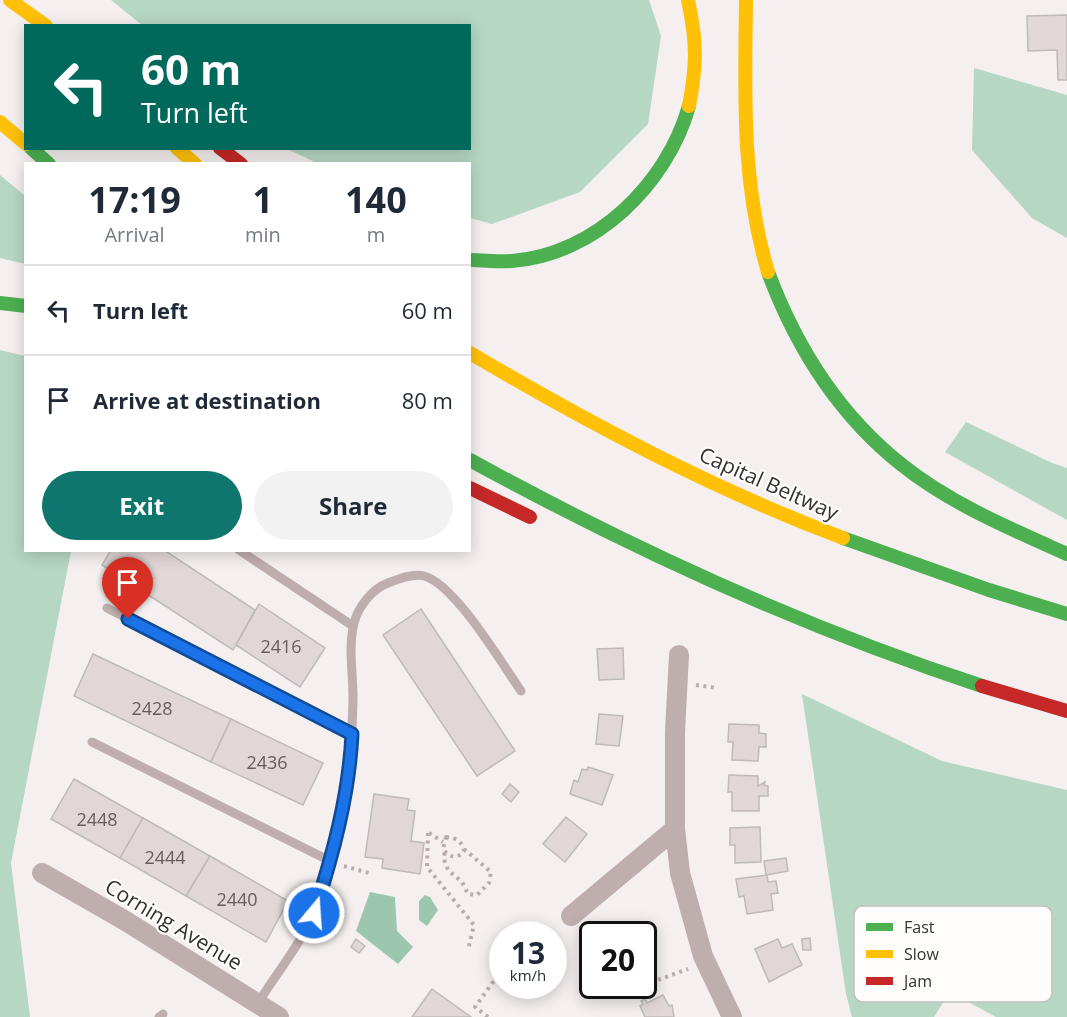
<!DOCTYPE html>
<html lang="en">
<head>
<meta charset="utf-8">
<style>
	:root { --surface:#fff; --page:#f2f2f3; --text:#1f2937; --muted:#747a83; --line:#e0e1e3; --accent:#0f766e }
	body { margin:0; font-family:"Open Sans",sans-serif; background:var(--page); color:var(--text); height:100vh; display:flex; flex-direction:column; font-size:22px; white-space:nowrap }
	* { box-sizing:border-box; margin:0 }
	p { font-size:20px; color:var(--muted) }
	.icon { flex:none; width:33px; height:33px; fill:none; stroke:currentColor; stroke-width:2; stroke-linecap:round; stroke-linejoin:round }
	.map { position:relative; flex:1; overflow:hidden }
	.details { position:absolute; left:24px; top:162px; width:447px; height:390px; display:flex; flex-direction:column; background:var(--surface); border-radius:0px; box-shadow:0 3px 15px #0003 }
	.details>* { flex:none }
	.hud { position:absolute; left:24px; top:24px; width:447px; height:126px; border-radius:0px; box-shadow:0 3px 15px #0003; background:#00695c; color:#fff; overflow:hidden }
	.speed { position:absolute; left:489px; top:921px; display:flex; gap:12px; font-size:30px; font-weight:700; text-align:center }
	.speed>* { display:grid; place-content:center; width:78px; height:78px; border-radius:50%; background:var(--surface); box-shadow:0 3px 15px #0003; line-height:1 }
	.speed small { font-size:15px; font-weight:400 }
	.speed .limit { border:3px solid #111; border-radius:9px; background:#fff; color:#111 }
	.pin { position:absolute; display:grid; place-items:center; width:51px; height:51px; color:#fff; margin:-62px -26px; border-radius:50% 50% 50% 0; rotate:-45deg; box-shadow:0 0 6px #0007 }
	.pin .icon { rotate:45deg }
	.me { position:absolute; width:66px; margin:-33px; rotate:18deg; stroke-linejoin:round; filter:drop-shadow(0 0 4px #0008) }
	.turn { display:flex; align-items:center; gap:21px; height:126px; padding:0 18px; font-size:27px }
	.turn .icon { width:78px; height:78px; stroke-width:2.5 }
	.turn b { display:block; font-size:42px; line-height:51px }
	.eta { display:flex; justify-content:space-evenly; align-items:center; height:102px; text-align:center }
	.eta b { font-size:36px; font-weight:700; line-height:42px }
	.cta { display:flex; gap:12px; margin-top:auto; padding:12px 18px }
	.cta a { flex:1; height:69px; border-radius:36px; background:var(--accent); color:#fff; font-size:24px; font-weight:700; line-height:69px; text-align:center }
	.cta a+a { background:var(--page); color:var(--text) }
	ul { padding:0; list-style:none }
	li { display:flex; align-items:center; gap:18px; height:90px; padding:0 18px; border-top:2px solid var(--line) }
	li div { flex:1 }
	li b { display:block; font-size:22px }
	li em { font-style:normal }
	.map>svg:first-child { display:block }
</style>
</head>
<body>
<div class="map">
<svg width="1067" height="1017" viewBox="0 0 1067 1017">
	<rect width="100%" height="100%" fill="#f5efef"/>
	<g fill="#b6d7c3">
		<path d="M111,0H649L661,36L648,124L580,192L492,224L470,218V164L317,163L287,149L470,148V26L142,25Z"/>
		<path d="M974,68L1067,95V238L1032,218L972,150Z"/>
		<path d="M0,175L25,196V264L0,258Z"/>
		<path d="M0,350L25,356L26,550L71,551L11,863L30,1017H0Z"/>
		<path d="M966,422L1052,463L1067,468V520L945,452Z"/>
		<path d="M802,694L942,761L1067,790V1017H996L950,992L934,1017H852L846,994Z"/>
	</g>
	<g fill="#9cc7ae">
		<path d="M370,892L395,897L397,931L413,947L398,964L356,931Z"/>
		<path d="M425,895L430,897L438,910L427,926L419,920V901Z"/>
	</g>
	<g fill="#e1d7d6" stroke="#bebaba" stroke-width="1.5">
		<path d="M1067,15V80H1058L1057,50L1028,51L1027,16Z"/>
		<path d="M111,550H164L255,610L233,650L102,565Z"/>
		<path d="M259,604L325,648L300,687L236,645Z"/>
		<path d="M421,609L515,751L477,776L383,635Z"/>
		<path d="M623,648L624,679L599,680L597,649Z"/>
		<path d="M93,654L231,719L211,762L74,696Z"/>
		<path d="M599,714L623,716L619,746L596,744Z"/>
		<path d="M231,719L323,763L303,805L211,762Z"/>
		<path d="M729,724L759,725V733L766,734V747H759L758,761L732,760L733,742H728Z"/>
		<path d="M588,767L613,775L602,805L570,794L574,780L578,782L582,769L587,770Z"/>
		<path d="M729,775L758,776V786L765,782L764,785L768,786V796H759V811H732V792H728Z"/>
		<path d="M74,779L143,818L120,858L51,819Z"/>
		<path d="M510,784L519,792L511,802L502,794Z"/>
		<path d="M374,794L409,799L407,810L415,811L411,841L424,843L420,874L382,868L383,859L365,857Z"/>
		<path d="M566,817L587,834L565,862L543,844Z"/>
		<path d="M143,818L210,856L186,896L120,858Z"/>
		<path d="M760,827L761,862L735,863V845H730V828Z"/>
		<path d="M210,856L288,901L266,942L186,896Z"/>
		<path d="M786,858L788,871L766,875L764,861Z"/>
		<path d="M767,875L768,882L776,881L778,893L771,894L773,910L747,914L744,896L739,897L736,879Z"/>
		<path d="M644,935H655V941H653V967H644Z"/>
		<path d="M810,938L811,950H803L802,939Z"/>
		<path d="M356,939L365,946L359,953L351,947Z"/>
		<path d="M778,939L782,948L792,944L802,965L769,982L755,949Z"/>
		<path d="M432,989L471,1017H412Z"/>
		<path d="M663,995L669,1006L672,1005L674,1017H645L640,1006L643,1004L641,1001L645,999L647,1003Z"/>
	</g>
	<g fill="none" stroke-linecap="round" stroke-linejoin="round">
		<g stroke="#b9adac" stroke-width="4" stroke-dasharray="3 4.5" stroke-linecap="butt">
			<path d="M696,685L717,688"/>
			<path d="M428,833L427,867L474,925L468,950"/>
			<path d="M429,833L443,842"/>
			<path d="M446,837C455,837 463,842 464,851C457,860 449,857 443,849Z"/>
			<path d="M445,853L443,857L448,870L462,882L468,894L477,895L489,883L491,872L464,849"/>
			<path d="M344,866L369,873"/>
			<path d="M644,985L688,969"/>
			<path d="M631,990L643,986"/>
			<path d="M488,1017L475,1007L499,974"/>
		</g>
		<g stroke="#beaead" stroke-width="9">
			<path d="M239,550L353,626"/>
			<path d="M107,608L352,734C349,790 336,861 314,913C300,945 276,974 258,1003"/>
			<path d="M352,734C352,721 353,709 353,697C353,672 348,648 354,623C358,607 372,589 388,583C398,579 413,573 424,576C455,584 502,664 521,691"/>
			<path d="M92,742L330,861"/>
			<path d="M159,1017L163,1014"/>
		</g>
		<g stroke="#beaead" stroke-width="20">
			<path d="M679,655L675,732V829L680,873L703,956L732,1017"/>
			<path d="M42,873L124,920L279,1017"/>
			<path d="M571,916L675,829"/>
		</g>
		<g stroke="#4caf50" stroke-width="14">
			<path d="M31,148L49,164"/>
			<path d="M470,260C484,260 498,262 512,261C595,255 667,184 689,106"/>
			<path d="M768,272C796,347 840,416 902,465C951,504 1011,529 1067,554"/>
			<path d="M0,303L26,306"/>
			<path d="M470,460C636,551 802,627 982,686"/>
			<path d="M843,538L989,590L1067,614"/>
		</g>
		<g stroke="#ffc107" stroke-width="14">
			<path d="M10,0L46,26"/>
			<path d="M688,0C697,42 697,64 689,106"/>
			<path d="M746,0C745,94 741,181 768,272"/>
			<path d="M0,122L26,144"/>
			<path d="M177,148L195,164"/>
			<path d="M470,353C590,424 713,489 843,538"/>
		</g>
		<g stroke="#c62828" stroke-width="14">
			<path d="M220,148L241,164"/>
			<path d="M470,488L530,517"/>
			<path d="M982,686L1067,711"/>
		</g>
	</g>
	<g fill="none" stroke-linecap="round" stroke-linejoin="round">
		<defs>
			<path id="route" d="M128,619L352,734C349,795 333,855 314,913"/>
		</defs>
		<use href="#route" stroke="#114b97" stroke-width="15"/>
		<use href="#route" stroke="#1a73e8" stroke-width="10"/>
	</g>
	<g text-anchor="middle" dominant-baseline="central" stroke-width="4.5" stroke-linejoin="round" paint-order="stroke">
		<g font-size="18" fill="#645e5e">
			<text x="281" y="646">2416</text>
			<text x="152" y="708">2428</text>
			<text x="267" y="762">2436</text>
			<text x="97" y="819">2448</text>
			<text x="165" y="857">2444</text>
			<text x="237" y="899">2440</text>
		</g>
		<g font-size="21" fill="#353131" stroke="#fffdfc">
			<text transform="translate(769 483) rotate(24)">Capital Beltway</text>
			<text transform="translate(174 924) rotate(31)">Corning Avenue</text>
		</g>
	</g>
	<rect x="854" y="906" width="198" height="96" rx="9" fill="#fffdfc" stroke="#c2c0bf" stroke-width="1.5"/>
	<rect x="866" y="923" width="27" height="8" fill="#4caf50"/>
	<rect x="866" y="950" width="27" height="8" fill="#ffc107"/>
	<rect x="866" y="977" width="27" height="8" fill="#c62828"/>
	<g font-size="16" fill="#353131">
		<text x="904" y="933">Fast</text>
		<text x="904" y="960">Slow</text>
		<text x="904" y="987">Jam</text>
	</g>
</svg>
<div class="speed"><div>13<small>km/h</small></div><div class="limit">20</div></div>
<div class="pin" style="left:128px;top:619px;background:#d93025"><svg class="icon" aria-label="arrive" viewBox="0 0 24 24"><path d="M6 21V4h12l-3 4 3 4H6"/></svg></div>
<svg class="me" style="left:314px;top:913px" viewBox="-20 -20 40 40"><circle r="17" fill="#1a73e8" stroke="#fff" stroke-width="3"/><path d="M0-11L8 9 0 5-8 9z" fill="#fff"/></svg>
<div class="hud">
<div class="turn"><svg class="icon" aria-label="left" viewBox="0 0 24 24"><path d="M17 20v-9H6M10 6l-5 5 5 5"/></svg><div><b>60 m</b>Turn left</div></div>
</div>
<section class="details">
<div class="eta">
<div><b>17:19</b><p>Arrival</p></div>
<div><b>1</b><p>min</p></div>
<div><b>140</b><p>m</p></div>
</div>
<ul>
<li><svg class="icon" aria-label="left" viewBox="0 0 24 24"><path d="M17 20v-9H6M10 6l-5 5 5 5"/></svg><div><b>Turn left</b></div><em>60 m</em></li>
<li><svg class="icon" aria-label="arrive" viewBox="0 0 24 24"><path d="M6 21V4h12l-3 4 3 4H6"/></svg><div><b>Arrive at destination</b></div><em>80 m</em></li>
</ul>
<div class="cta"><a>Exit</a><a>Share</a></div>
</section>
</div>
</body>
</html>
